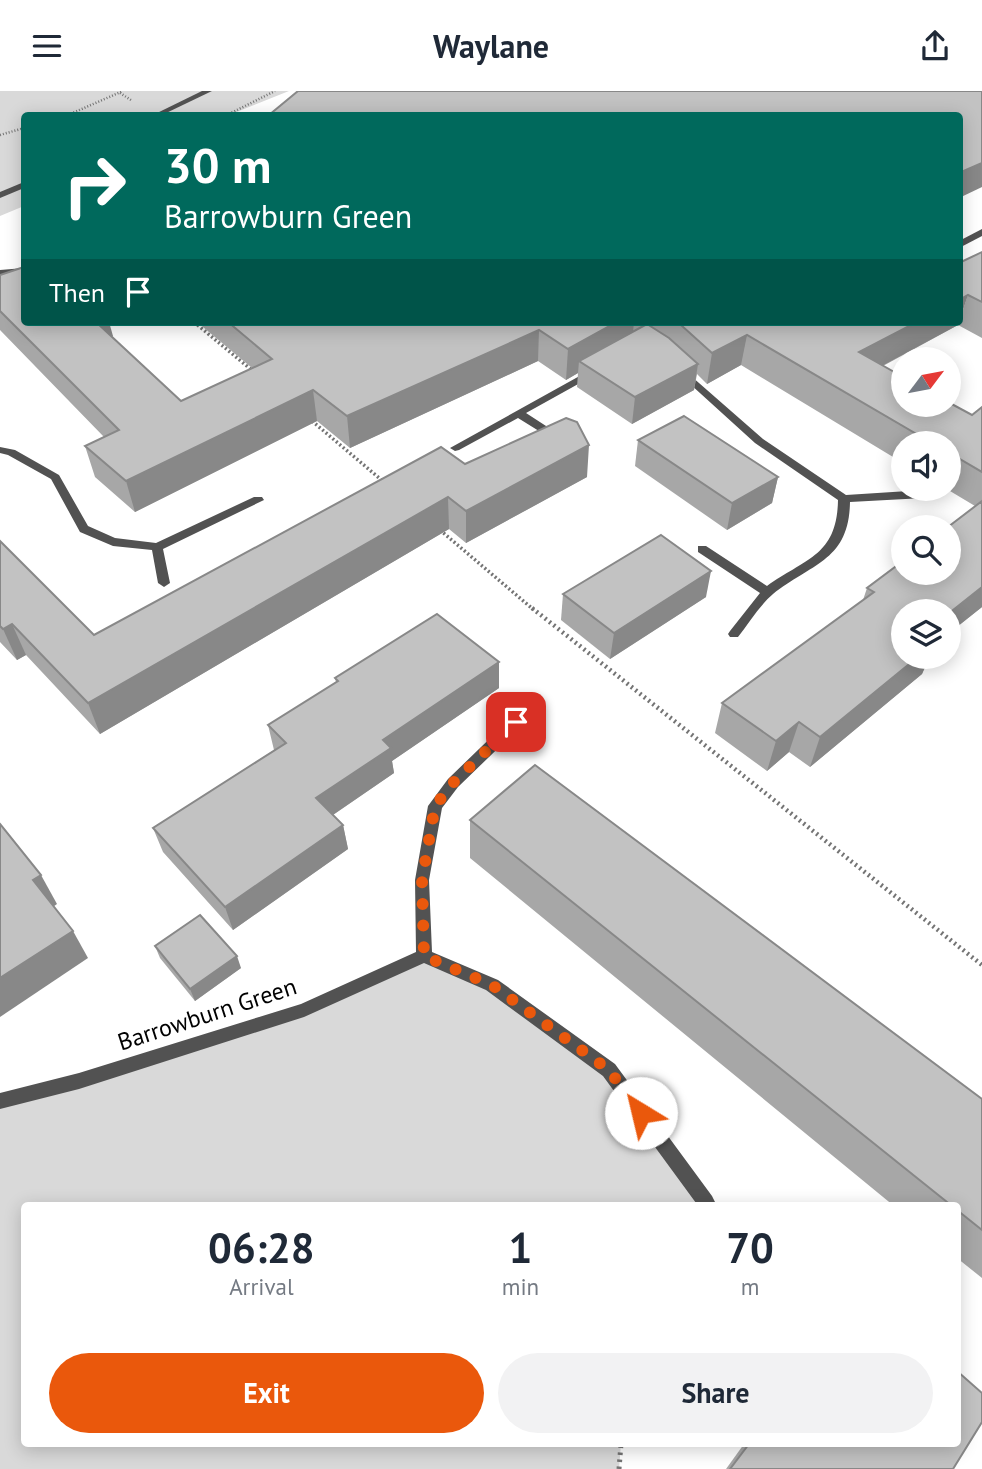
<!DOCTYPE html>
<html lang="en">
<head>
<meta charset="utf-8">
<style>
	:root { --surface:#fff; --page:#f2f2f3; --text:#1f2937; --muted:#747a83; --accent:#ea580c }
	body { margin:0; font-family:"PT Sans",sans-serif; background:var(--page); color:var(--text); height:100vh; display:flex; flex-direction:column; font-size:26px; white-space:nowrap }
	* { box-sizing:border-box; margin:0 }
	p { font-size:23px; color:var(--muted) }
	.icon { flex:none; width:38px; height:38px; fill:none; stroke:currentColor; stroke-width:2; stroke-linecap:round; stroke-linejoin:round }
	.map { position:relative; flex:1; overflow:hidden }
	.drawer { position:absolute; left:21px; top:1111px; width:940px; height:245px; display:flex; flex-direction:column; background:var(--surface); border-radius:7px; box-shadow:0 4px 18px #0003 }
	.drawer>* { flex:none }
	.hud { position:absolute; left:21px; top:21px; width:942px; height:214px; border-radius:7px; box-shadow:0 4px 18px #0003; background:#00695c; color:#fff; overflow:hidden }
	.needle { width:46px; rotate:58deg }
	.tools { position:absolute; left:891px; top:256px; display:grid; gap:14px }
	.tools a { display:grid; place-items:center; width:70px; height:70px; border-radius:50%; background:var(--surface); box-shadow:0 4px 18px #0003; font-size:35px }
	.pin { position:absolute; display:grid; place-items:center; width:60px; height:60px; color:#fff; margin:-30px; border-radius:14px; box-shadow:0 4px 10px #0006 }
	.me { position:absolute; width:77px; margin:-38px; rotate:324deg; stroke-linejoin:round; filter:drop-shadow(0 0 5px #0008) }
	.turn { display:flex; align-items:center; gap:24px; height:147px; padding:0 28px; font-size:32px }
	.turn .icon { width:91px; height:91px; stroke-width:2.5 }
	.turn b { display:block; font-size:49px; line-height:60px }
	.then { display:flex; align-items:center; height:66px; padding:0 28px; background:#0003; gap:14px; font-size:26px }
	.eta { display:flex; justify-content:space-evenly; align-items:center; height:119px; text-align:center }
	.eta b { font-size:42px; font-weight:600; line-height:49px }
	.button { display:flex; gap:14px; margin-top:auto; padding:14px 28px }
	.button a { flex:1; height:80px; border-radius:42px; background:var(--accent); color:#fff; font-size:28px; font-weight:600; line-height:80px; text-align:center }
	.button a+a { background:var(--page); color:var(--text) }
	header { display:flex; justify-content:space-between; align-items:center; height:91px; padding:0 28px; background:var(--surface); font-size:32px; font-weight:600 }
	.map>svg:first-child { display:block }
</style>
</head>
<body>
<header><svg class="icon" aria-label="menu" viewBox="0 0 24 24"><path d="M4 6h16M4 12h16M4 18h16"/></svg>Waylane<svg class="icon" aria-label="share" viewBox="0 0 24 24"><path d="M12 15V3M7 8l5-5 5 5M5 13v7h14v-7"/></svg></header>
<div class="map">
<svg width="982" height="1378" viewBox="0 0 982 1378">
	<rect width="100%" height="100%" fill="#fff"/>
	<g fill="#d9d9d9">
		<path d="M0,0H289L229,24H24V115L0,125Z"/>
		<path d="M424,865L492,894L609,979L704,1115H24V1353H621L619,1378H0V1010L304,919Z"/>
	</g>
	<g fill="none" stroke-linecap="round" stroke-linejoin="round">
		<g stroke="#747474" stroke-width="2.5" stroke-dasharray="1 2" stroke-linecap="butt">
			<path d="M120,2L131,9"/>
			<path d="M229,23L275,0"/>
			<path d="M68,24L123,0"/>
			<path d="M0,44L24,37"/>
		</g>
		<g stroke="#747474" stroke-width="3.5" stroke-dasharray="2 2.5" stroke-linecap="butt">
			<path d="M194,231L254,281"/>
			<path d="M312,330L385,392"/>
			<path d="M440,439L534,519"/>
		</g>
		<path stroke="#747474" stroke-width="4.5" stroke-dasharray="2 3.5" stroke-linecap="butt" d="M532,517L982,874"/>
		<path stroke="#747474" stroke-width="5" stroke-dasharray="2.5 4.5" stroke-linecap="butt" d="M619,1378L621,1353"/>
		<g fill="#525252" fill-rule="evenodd">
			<path d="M982,138V145L959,157V150Z"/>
			<path d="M24,177V183L0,185V179Z"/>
			<path d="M594,277L599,280L598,282L526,322L563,346V350H555L518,327L459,359L455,360L450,357Z"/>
			<path d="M683,278L763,348L846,404L924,399L930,403L924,407L850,411C849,470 812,472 773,503C759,515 749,532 738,546H730L728,543L730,540L760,502L698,461V455H706L767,495C806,467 837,465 838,409L755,352L679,283V279Z"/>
			<path d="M0,356L15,359L59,384L88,435L115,447L156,452L254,406H262L264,409L163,458L170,492L164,496L158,492L152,459L113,455L80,441L51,388L8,364L0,362Z"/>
			<path d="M516,626L523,631L521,635L458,696L442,717L429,789L432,861L498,889L615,973L712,1105L715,1111L713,1115H695L696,1112L603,985L486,899L424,872L304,926L79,998L0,1018V1002L79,982L301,913L416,861L415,789L428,715L448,688L511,627Z"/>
		</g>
		<g fill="#525252" fill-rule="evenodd">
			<path d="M202,0H212L162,24H153Z"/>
			<path d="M24,91V97L0,107V101Z"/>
		</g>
	</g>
	<g fill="#a7a7a7">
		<path d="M982,161V247L958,234L883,275L972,324L982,316V516L948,543V520L903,565H930L922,583L810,676L789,661L767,680L715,642L722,612L863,509L867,497L975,415L945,397H948V352H903V372L741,274L707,293L697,283L694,299L632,333L577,296L578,282L566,289L538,270L350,357L317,330L135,421L95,386L85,355L104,346L0,239V184L113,245H111L181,310L252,277L197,231H959Z"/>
		<path d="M638,349L778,386L772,412L727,439L635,375Z"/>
		<path d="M465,373L587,386L466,452L449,438L100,643L26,564L17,569L0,551V450L94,544Z"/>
		<path d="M563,503L706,506L610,568L561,529Z"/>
		<path d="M499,571V597L392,670L394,682L333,724L343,734L348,758L233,839L163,761L153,737L274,659L268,634L336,591L335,587Z"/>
		<path d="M470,729L982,1008V1187L957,1167V1115H894L470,767Z"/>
		<path d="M155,855L241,877L195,910L160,867Z"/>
		<path d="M744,1353H957L953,1378H726Z"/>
	</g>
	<g fill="#888">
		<path d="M982,72V96L959,107V82Z"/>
		<path d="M968,204L958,234L850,292L859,261L917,231H959V209Z"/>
		<path d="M88,231H109L113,245L95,252Z"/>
		<path d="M617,231H634L632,252L579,270L578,282L566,289L568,258Z"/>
		<path d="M539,239L538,270L350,357L347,325Z"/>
		<path d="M747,244L741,274L707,293L712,262Z"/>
		<path d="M698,273L694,299L632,333L635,306Z"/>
		<path d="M313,299L317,330L135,421L126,390Z"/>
		<path d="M589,354L587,386L466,452V420Z"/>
		<path d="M778,386L772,412L727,439L732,412Z"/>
		<path d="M448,406L449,438L100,643L88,612Z"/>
		<path d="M711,480L706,506L610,568L614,542Z"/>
		<path d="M982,496V516L948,543V523Z"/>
		<path d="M12,533L26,564L17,569L3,538Z"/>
		<path d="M914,565H930L922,583L810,676L820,646Z"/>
		<path d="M499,571V597L392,670L394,682L321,732L316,707L383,649Z"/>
		<path d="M799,631L789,661L767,680L776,650Z"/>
		<path d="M343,734L348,758L233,839L225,816Z"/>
		<path d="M41,784L57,813L50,818L33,789Z"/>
		<path d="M73,840L88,867L0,926V887Z"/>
		<path d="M237,865L241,877L195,910L190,898Z"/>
	</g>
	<g fill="#c2c2c2" stroke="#888" stroke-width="2">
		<path d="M298,0H982V72L959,82V24H269Z"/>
		<path d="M982,161V211L968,204L959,209V172Z"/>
		<path d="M24,176V231H96L181,310L272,268L228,231H617L568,258L539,239L347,325L313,299L126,390L85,355L119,339L0,220V184Z"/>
		<path d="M676,231H917L859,261L903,286V313H948V311L972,324L982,316V381L948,361V352H932L747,244L712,262L681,234Z"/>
		<path d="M647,233L669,247L698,273L635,306L579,270Z"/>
		<path d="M684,325L778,386L732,412L638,349Z"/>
		<path d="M566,327L577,331L589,354L466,420L448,406L88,612L12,533L3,538L0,535V450L94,544L441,356L465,373Z"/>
		<path d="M982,410V496L948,523V520H903V565H919L820,646L799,631L776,650L722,612L874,501L867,497L903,470V481H948V436Z"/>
		<path d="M661,444L711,480L614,542L563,503Z"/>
		<path d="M437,523L499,571L383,649L391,657L316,707L343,734L225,816L153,737L286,652L268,634L338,590L335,587Z"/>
		<path d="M535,674L982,1008V1139L957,1119V1115H952L470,729Z"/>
		<path d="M0,733L41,784L33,789L73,840L0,887Z"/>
		<path d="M200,824L237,865L190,898L155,855Z"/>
		<path d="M957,1280L982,1302V1331L953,1378H730L749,1353H957Z"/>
	</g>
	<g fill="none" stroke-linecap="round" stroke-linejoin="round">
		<path stroke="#ea580c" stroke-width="12" stroke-dasharray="0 21.6" d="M516,631L453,692L435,715L422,789L424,865L492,894L609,979L641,1022"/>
	</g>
	<g text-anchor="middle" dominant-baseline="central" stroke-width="6" stroke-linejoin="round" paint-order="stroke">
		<g font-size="24" fill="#000" stroke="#fff">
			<text transform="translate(207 923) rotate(-18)">Barrowburn Green</text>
		</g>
	</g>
</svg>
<div class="tools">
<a><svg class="needle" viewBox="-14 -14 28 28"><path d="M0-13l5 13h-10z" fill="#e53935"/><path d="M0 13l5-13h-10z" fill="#747a83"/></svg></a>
<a><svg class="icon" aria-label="sound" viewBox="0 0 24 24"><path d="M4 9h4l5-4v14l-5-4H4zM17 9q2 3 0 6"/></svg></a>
<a><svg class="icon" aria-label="search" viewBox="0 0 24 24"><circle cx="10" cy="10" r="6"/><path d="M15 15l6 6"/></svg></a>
<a><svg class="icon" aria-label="layers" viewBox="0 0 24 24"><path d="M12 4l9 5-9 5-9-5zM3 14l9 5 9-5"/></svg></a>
</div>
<div class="pin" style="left:516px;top:631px;background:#d93025"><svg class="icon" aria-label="arrive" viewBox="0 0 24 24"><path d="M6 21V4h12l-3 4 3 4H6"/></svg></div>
<svg class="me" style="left:641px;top:1022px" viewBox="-20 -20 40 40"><circle r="19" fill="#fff"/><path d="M0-13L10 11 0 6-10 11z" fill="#ea580c"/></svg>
<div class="hud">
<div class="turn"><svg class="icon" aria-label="right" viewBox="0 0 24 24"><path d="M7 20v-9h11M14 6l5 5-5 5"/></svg><div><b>30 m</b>Barrowburn Green</div></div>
<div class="then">Then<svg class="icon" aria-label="arrive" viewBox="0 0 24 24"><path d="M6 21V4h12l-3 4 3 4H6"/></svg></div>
</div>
<section class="drawer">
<div class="eta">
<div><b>06:28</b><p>Arrival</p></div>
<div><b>1</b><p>min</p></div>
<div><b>70</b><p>m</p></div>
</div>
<div class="button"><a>Exit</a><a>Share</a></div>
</section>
</div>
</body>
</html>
